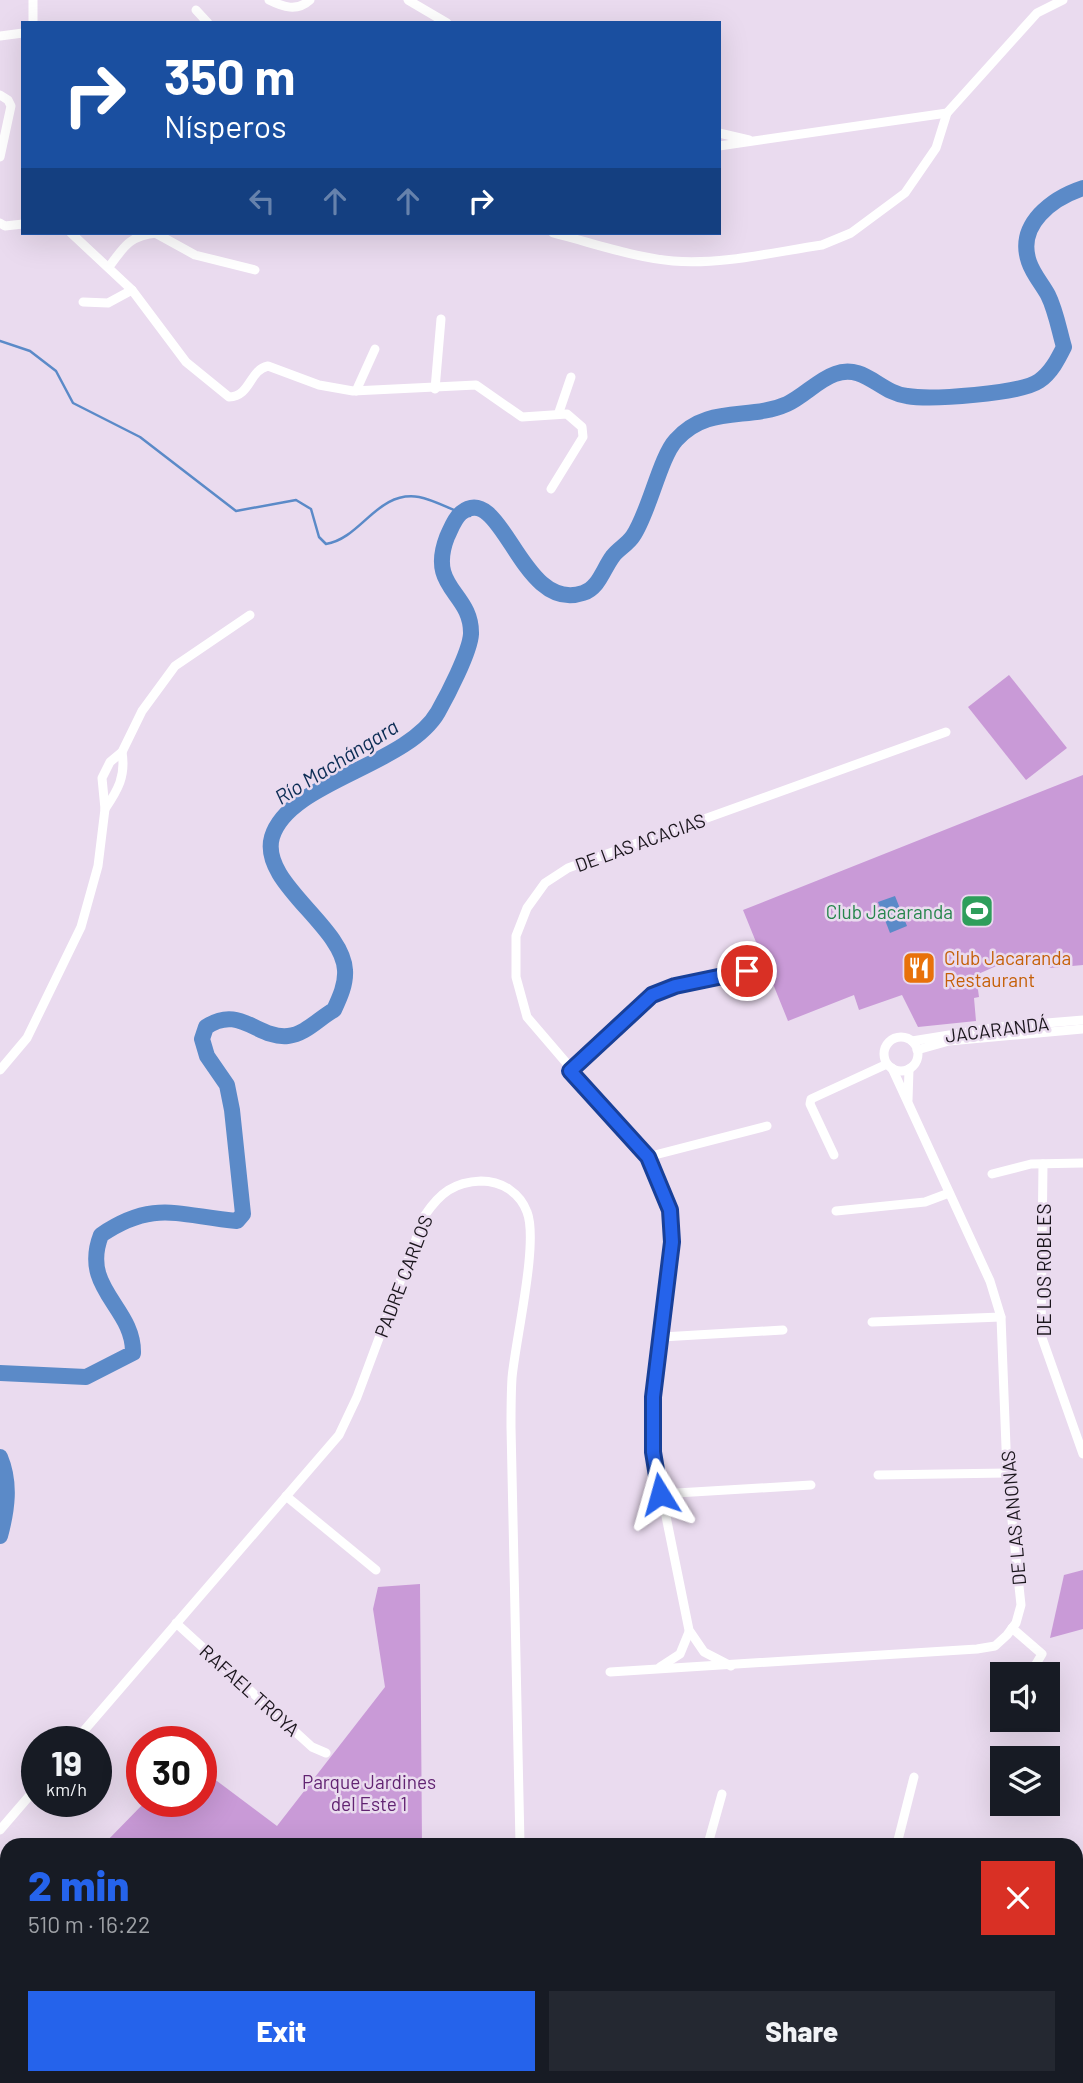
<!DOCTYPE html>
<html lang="en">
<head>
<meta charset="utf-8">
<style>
	:root { --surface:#171b24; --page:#242831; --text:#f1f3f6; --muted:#9ea1a6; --accent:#2563eb }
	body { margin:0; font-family:Barlow,sans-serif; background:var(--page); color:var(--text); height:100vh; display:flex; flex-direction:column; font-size:26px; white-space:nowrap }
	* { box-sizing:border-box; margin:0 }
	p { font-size:23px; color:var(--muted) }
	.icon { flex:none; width:38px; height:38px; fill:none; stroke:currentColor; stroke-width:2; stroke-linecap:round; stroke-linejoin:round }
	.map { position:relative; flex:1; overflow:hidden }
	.side { position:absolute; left:0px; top:1838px; width:1083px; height:247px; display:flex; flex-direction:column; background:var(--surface); border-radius:21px 21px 0 0; box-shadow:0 7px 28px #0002 }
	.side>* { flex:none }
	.banner { position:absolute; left:21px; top:21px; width:700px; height:214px; border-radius:0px; box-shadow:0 7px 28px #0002; background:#1a4fa0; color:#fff; overflow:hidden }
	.tools { position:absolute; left:990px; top:1662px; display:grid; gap:14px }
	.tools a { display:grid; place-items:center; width:70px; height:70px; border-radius:0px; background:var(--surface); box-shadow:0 7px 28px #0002; font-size:35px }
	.speed { position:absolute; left:21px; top:1726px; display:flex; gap:14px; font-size:35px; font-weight:700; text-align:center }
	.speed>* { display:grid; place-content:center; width:91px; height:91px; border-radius:50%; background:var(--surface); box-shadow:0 7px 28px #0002; line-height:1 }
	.speed small { font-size:18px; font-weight:400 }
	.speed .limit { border:10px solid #d22; background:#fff; color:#111 }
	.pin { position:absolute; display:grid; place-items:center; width:60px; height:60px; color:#fff; margin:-30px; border:4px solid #fff; border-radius:50%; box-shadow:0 2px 7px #0007 }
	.me { position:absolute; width:77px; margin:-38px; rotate:352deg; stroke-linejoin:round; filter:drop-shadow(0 0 5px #0008) }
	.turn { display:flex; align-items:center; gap:24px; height:147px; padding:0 28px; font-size:32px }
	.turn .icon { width:91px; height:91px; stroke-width:2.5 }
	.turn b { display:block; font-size:49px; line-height:60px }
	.lanes { display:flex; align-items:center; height:66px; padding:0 28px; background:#0003; justify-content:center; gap:35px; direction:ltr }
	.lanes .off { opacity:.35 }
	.round { display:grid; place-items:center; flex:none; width:74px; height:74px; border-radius:0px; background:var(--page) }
	.headline { display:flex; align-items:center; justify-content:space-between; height:119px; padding:0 28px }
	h1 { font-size:42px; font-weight:800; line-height:52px; color:var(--accent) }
	.button { display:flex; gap:14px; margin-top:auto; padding:14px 28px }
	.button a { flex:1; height:80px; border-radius:0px; background:var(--accent); color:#fff; font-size:28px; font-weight:800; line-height:80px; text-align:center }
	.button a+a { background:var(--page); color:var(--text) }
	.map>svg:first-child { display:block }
</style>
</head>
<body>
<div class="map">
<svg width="1083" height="2083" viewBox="0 0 1083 2083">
	<rect width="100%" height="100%" fill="#eadbef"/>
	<g fill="#c99ad7">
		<path d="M1009,675L1067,748L1026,780L968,707Z"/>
		<path d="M1083,775V965L1050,968L1044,956L1016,967L1012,959L976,975L979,997L974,998L976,1021L918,1027L902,995L859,1010L854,995L788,1021L743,910Z"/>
		<path d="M1083,1570V1629L1050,1638L1064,1575Z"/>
		<path d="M420,1584L422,1844H104L146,1801H201V1769L277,1826L385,1687L373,1609L378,1587Z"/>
		<path d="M1083,1894V1999L1076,2000V1900Z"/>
	</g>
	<path fill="#5b8ac8" d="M895,896L907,926L890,933L878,902Z"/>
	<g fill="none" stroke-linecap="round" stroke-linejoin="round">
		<path stroke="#5b8ac8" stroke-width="2.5" d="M0,341L30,351L56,371L73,403L140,437L236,511L296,500L311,509L319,537L326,544C362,538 377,490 419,497C435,500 453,511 470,516"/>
		<g stroke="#5b8ac8" stroke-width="16">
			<path d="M0,1373L86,1377L133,1353C134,1307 80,1289 101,1235C154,1199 179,1216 237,1221L243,1214L232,1110L227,1085L207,1056L202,1039L206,1027C240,1004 257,1039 288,1036C306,1034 319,1018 334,1010C340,997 346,984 345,970C343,926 259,882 272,837C289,781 407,766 438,712C447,696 470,652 471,634C472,592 427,589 447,537C451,529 454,519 461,513C503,480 520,614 583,593C599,588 603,569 613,556C618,549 628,544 633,536C649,513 660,457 676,440C708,404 749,421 787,404C804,396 818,380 835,374C864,363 880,393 907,396C931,400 1020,394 1039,381C1051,373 1058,359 1064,347C1059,330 1056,311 1048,295C1042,284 1033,274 1029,262C1016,224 1053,198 1083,188"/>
			<path d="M0,1457C11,1483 7,1510 0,1536"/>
		</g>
		<g stroke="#fff" stroke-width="9">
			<path d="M33,0V23"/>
			<path d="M269,0C283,7 297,12 310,0"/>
			<path d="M408,0L447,23"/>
			<path d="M196,10L208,23"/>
			<path d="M0,36L23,33"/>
			<path d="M0,95L8,100L11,106L0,157"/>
			<path d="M719,133L749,140"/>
			<path d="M719,146L947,113"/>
			<path d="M0,223L5,226L23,224"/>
			<path d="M71,233L132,290L186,362L229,397C251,396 249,370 268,366L319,385L353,391L476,385L522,417L567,414L582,427L583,437L551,489"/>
			<path d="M553,233C593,243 632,257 673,261C722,265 774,252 822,245L851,233L905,193L936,148L947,113L1037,13L1063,0"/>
			<path d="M157,234L195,255L255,270"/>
			<path d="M109,267C124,246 131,235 157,233"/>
			<path d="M83,302L108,303L132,290"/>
			<path d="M435,389L441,319"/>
			<path d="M356,391L375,349"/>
			<path d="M559,412L571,377"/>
			<path d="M105,809C118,790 126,776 122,752"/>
			<circle cx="901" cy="1054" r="17"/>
			<path d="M912,1041L999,1027L1083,1020"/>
			<path d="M917,1050L949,1041L1083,1029"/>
			<path d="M0,1070L27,1038L81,927L98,866L105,809L102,778L110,762L122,752L142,711L175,666L250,615"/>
			<path d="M570,1071L652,995L663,989L764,968"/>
			<path d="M908,1100L909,1069"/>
			<path d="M834,1155L810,1104L811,1099L887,1064"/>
			<path d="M647,1157L767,1126"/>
			<path d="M1043,1164L1041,1335L1083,1454"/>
			<path d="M992,1174L1031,1164L1083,1163"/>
			<path d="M836,1211L925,1202L949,1193"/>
			<path d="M872,1322L1001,1317"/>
			<path d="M662,1337L783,1330"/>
			<path d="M878,1475L1007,1473"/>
			<path d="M660,1494L811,1485"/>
			<path d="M286,1496L376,1570"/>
			<path d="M176,1623L312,1747L326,1753"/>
			<path d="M1012,1628L1042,1654L1033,1669L1034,1675"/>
			<path d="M731,1666L704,1652L689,1630L653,1452V1397L672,1242L670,1210L647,1157L527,1017L516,977V936L527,908L545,883L568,868L946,732"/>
			<path d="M660,1667L680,1654L689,1632"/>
			<path d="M610,1672L977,1649L995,1646L1007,1635L1016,1623L1021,1605L1007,1473L1001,1317L990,1281L892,1068"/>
			<path d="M75,1741L339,1435L357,1397L425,1215C440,1193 454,1182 481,1181C502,1181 520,1193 527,1212C539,1242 515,1342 512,1378C511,1394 511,1410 511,1427L520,1844"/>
			<path d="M0,1830L37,1787"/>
			<path d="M708,1844L722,1794"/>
			<path d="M897,1844L914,1777"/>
			<path d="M1076,1892L1083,1885"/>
			<path d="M15,2077V2083"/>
			<path d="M134,2077V2083"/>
			<path d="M282,2077V2083"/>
			<path d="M458,2083V2077"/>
			<path d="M767,2083L768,2077"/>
		</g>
		<g stroke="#fff" stroke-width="12">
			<path d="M1076,2058L1083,2059"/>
			<path d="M581,2083L584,2077"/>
			<path d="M597,2083L600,2077"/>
		</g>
	</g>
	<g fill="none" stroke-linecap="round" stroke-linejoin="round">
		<defs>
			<path id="route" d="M660,1494L653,1452V1397L672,1242L670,1210L648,1157L570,1071L652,995L675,986L747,971"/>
		</defs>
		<use href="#route" stroke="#184099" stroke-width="18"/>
		<use href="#route" stroke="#2563eb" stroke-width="12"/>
	</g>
	<defs>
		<symbol id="stadium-square" viewBox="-11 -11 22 22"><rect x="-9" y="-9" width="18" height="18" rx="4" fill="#2e9e5b" stroke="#eadbef"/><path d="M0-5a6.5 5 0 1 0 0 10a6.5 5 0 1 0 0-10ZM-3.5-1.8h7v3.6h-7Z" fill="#fff"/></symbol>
		<symbol id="restaurant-square" viewBox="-11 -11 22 22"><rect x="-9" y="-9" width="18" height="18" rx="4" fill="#e8710a" stroke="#eadbef"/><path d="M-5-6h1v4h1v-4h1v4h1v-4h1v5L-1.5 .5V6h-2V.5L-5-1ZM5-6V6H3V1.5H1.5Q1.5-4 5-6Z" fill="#fff"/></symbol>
	</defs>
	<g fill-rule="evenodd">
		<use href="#stadium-square" x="958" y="892" width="38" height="38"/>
		<use href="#restaurant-square" x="900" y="949" width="38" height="38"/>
	</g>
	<g text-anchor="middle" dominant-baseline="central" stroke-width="5" stroke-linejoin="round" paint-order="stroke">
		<g font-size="19" fill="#1a151c" stroke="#eadbef">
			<text transform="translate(640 842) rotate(-20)">DE LAS ACACIAS</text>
			<text transform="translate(997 1029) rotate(-7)">JACARANDÁ</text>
			<text transform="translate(1043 1270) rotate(-90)">DE LOS ROBLES</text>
			<text transform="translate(403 1276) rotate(-69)">PADRE CARLOS</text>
			<text transform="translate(1013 1518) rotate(-95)">DE LAS ANONAS</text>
			<text transform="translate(250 1690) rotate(42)">RAFAEL TROYA</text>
		</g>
		<g font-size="19" fill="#27864d" stroke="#eadbef" text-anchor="end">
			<text x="953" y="911">Club Jacaranda</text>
		</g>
		<g font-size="19" fill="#c56008" stroke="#eadbef" text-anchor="start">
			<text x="944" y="957">Club Jacaranda<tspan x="944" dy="22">Restaurant</tspan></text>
		</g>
		<g font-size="19" fill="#622472" stroke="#eadbef">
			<text x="369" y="1781">Parque Jardines<tspan x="369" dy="22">del Este 1</tspan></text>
		</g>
		<g font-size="21" font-style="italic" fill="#0b2c54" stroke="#eadbef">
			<text transform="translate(336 761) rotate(-32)">Río Machángara</text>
		</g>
	</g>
</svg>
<div class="tools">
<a><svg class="icon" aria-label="sound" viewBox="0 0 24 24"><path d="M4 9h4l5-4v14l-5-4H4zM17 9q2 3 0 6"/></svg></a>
<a><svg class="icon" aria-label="layers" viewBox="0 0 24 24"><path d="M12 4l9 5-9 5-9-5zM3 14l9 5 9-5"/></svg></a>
</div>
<div class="speed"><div>19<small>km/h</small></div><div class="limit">30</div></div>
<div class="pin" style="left:747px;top:971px;background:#d93025"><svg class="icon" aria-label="arrive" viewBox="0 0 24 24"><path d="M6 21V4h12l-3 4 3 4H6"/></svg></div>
<svg class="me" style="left:660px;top:1494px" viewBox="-20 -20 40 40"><path d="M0-17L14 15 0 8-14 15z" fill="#2563eb" stroke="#fff" stroke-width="4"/></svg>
<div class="banner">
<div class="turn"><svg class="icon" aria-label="right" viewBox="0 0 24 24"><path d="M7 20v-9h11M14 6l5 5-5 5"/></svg><div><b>350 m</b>Nísperos</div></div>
<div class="lanes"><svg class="icon off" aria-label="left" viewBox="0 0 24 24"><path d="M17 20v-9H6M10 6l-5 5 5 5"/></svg><svg class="icon off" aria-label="ahead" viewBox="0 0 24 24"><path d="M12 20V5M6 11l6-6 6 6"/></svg><svg class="icon off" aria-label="ahead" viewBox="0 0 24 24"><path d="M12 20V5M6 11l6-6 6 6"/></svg><svg class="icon" aria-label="right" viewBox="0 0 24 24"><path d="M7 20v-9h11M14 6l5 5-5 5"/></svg></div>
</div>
<section class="side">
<div class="headline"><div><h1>2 min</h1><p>510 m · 16:22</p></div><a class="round" style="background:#d93025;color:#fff"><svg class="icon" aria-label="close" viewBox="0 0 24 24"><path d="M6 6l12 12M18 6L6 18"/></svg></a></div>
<div class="button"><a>Exit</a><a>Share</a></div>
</section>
</div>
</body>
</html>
